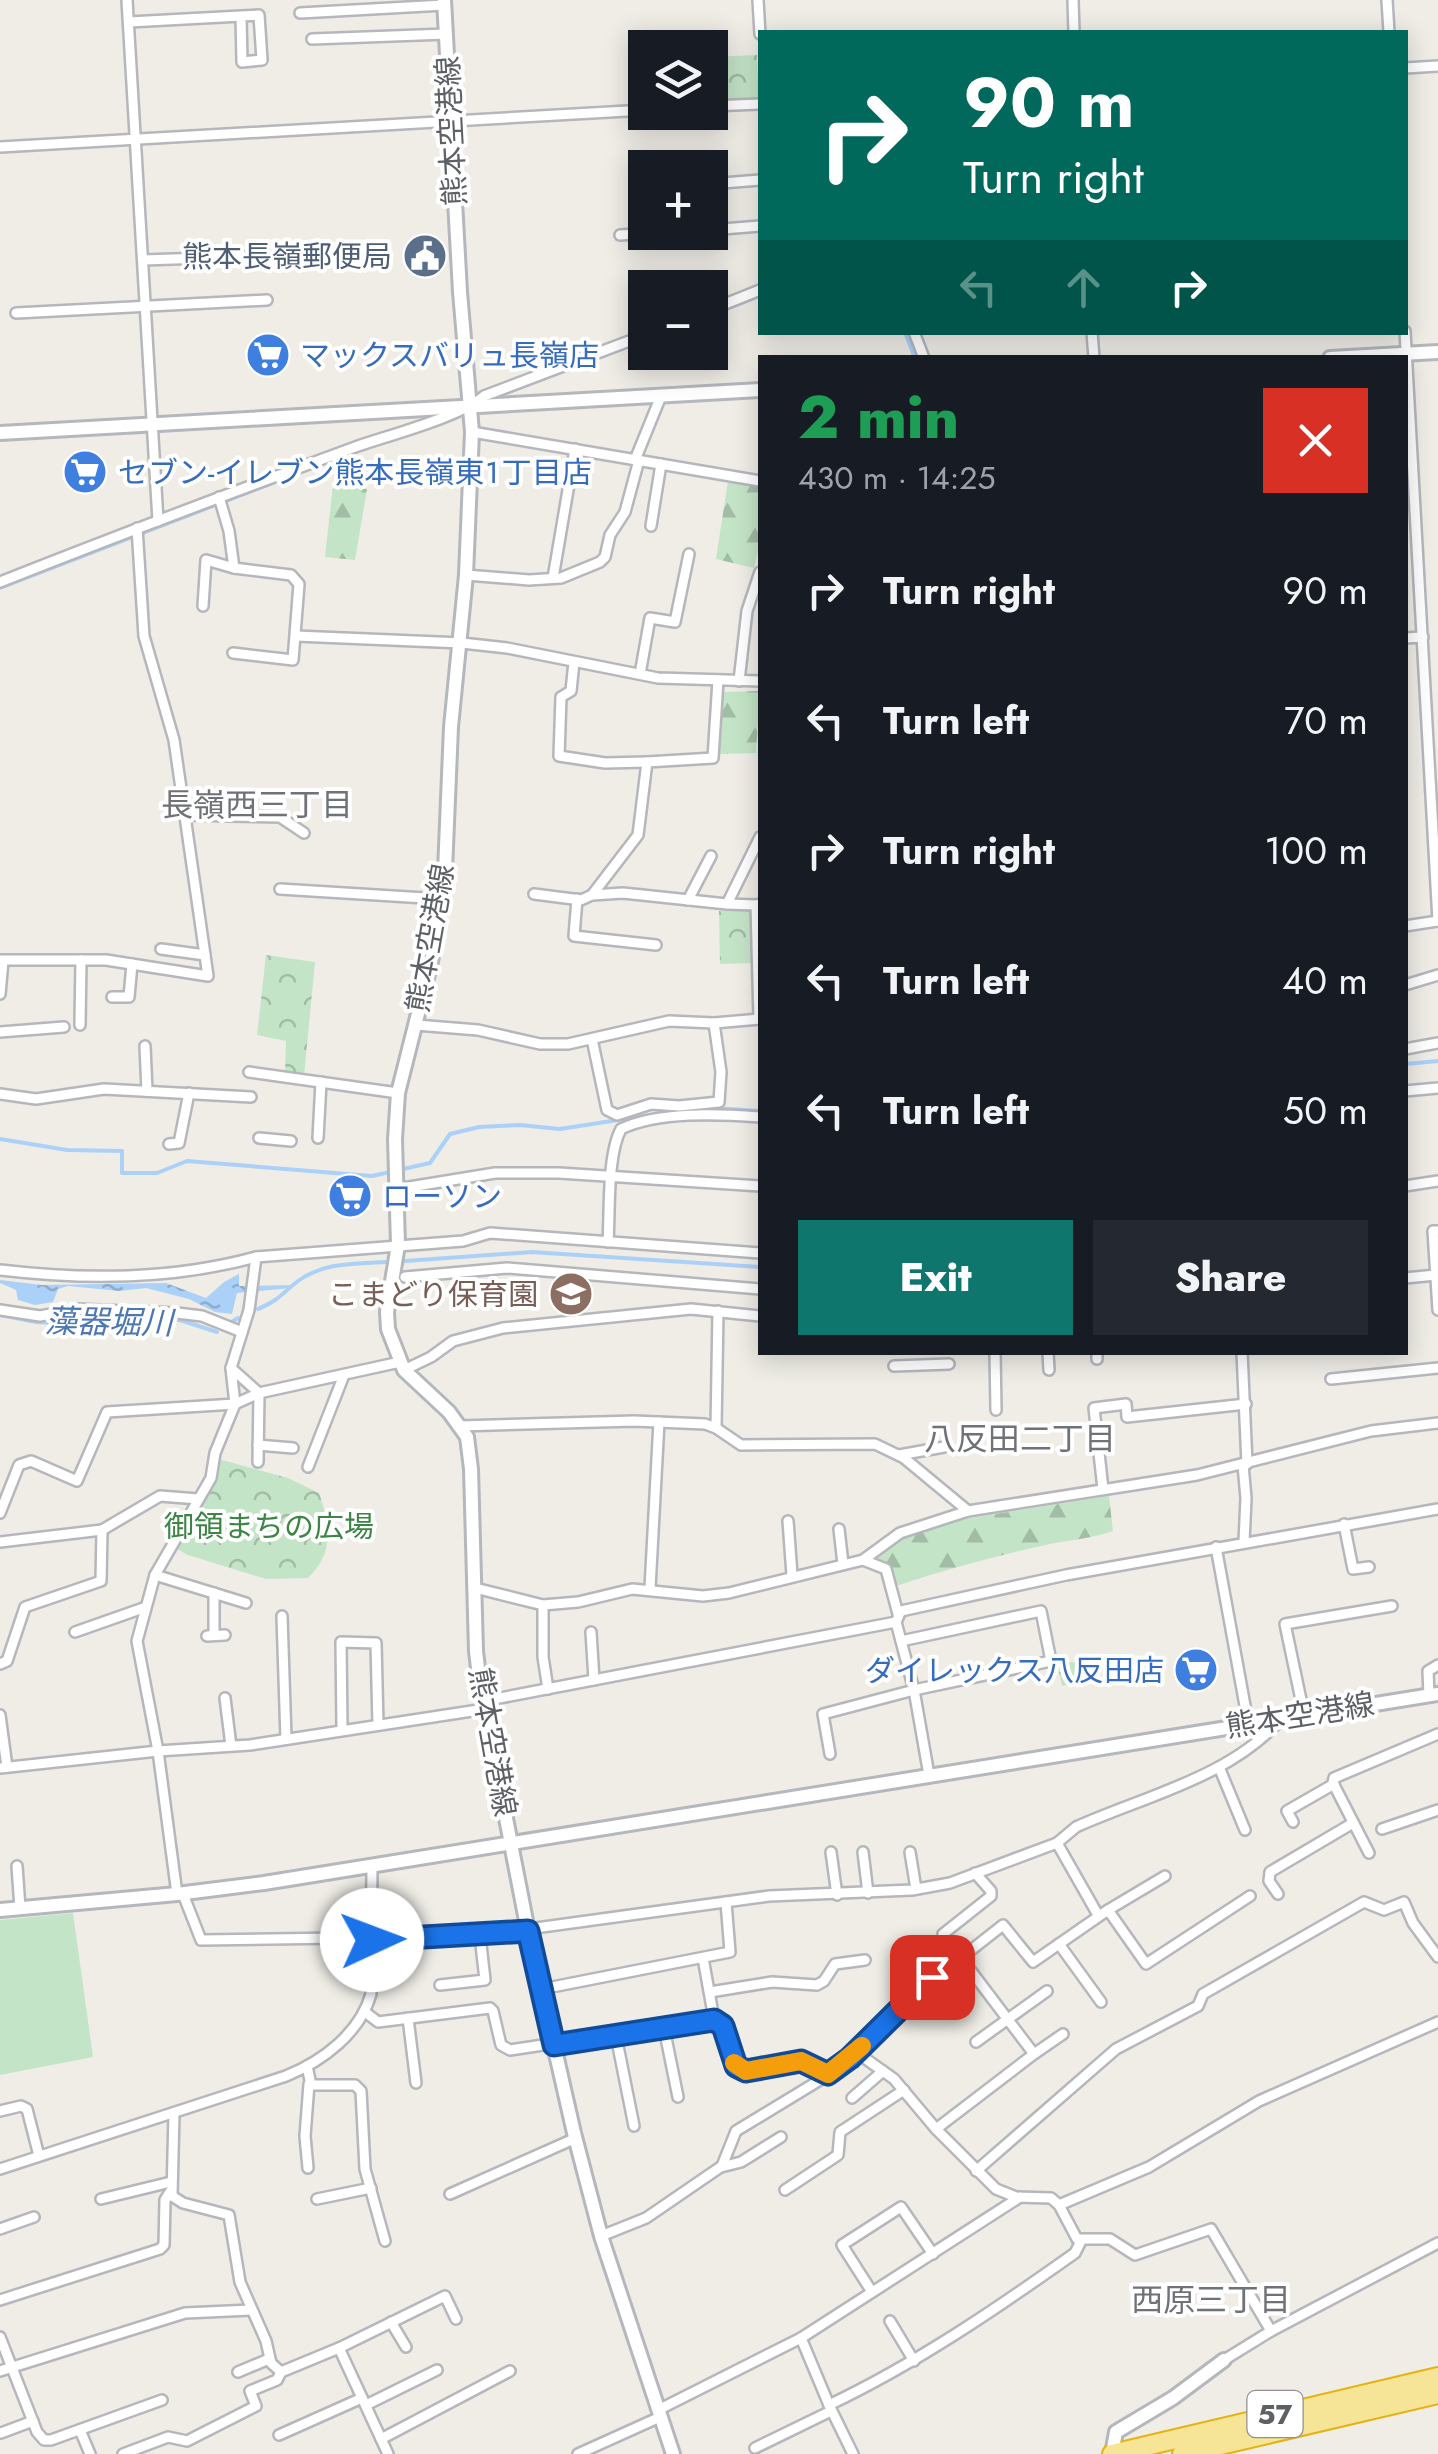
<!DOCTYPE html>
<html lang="en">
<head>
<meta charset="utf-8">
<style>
	:root { --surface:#171b24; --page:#242831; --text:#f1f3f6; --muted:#9ea1a6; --accent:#0f766e }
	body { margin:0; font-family:Jost,"Noto Sans JP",sans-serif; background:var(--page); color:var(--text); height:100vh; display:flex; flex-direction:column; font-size:38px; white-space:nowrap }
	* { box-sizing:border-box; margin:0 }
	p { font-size:32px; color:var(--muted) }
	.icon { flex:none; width:55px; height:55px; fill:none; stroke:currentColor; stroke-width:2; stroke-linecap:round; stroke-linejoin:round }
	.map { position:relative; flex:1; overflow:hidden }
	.drawer { position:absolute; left:758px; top:355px; width:650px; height:1000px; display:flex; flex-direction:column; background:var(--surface); border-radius:0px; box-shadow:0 5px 25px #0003 }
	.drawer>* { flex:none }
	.guide { position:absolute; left:758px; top:30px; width:650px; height:305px; border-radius:0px; box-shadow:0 5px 25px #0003; background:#00695c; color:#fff; overflow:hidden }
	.buttons { position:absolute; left:628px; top:30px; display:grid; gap:20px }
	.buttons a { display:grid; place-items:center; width:100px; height:100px; border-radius:0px; background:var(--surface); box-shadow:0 5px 25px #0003; font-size:50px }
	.pin { position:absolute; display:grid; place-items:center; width:85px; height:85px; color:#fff; margin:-42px; border-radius:20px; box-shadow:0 5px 15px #0006 }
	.me { position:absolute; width:110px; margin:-55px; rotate:88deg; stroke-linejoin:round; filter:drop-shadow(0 0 8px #0008) }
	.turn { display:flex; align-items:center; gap:35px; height:210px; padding:0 40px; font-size:45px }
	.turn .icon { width:130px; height:130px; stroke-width:2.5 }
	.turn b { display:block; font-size:70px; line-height:85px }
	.lanes { display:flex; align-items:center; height:95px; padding:0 40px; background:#0003; justify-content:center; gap:50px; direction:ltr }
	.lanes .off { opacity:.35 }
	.round { display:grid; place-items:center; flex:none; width:105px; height:105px; border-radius:0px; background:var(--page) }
	.head { display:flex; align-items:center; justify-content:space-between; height:170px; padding:0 40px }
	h1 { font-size:60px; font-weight:800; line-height:75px; color:#1e9e55 }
	.primary-button { display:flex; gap:20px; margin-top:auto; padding:20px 40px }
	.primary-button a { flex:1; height:115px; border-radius:0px; background:var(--accent); color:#fff; font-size:40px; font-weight:800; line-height:115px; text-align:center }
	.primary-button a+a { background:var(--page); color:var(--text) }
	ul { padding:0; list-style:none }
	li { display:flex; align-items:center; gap:30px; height:130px; padding:0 40px }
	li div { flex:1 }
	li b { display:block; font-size:38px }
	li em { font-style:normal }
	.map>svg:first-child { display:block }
</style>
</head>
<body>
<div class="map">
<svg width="1438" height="2454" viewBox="0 0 1438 2454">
	<defs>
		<pattern id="forest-firs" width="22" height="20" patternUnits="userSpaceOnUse" patternTransform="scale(2.5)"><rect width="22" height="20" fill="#c4e4c7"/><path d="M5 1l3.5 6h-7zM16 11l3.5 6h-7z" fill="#a2bca5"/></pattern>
		<pattern id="park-crowns" width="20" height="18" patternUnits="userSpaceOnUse" patternTransform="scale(2.5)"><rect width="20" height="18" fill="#c4e4c7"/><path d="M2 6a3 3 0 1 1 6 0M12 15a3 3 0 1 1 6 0" fill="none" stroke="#a2bca5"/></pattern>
		<pattern id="water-ripples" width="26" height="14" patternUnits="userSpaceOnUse" patternTransform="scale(2.5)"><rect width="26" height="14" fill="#abd1f9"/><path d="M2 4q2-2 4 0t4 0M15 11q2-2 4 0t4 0" fill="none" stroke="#8eadcd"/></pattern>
	</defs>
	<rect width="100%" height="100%" fill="#efede6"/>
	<path fill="#c4e4c7" d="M73,1913L93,2057L0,2075V1920Z"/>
	<g fill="url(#forest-firs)">
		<path d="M728,481L760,486V541L754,568L716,559Z"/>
		<path d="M333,485L367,489L355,560L325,557Z"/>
		<path d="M760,691L756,753L718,754L722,692Z"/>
		<path d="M1109,1496L1113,1531C1092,1538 1071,1540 1050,1544C998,1555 947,1569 896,1586L890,1567L877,1558L906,1536L951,1521Z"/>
	</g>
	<g fill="url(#park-crowns)">
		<path d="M757,55L759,100L710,102V57Z"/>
		<path d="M749,909L753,963L720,964L719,911Z"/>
		<path d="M266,955L315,962L304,1076L285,1073L286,1041L257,1035Z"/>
		<path d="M218,1459L288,1478L319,1493C330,1525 335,1552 308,1578L266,1579L188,1555L175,1548Z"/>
		<path d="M1080,1662L1084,1681L1062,1686L1057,1663Z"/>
	</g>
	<path fill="url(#water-ripples)" d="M239,1274V1286L294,1285L291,1288L237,1293L232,1314L215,1312L189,1299L146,1288L119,1291L68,1286L58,1289L53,1302L35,1305L18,1300L16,1290L0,1283V1280L42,1285L166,1283L206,1298L224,1282Z"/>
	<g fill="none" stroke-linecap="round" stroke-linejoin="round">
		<g stroke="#abd1f9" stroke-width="4">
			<path d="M710,315L760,296"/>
			<path d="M905,332L915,358"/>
			<path d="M490,399L645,340"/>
			<path d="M0,588L327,462"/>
			<path d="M1405,1064L1438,1061"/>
			<path d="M0,1139L67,1150L122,1151V1173H157L187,1161L372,1176L430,1163L450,1134L479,1127L520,1125L560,1129L676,1111L714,1108L760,1111"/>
			<path d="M405,1261L532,1252L760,1267"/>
			<path d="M258,1309C281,1299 281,1294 298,1281C324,1262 354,1264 385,1262"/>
			<path d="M0,1315L36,1322L56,1323L77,1315L180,1320L217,1332"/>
			<path d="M233,1321L238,1318"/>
		</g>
		<defs>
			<g id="street">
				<path d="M127,0L158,521"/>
				<path d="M758,0L760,34"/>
				<path d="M1073,0L1074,32"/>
				<path d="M1387,0L1389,32"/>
				<path d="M300,13L444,5"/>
				<path d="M129,22L241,16L259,15L262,60L242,62L241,16"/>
				<path d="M312,39L446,34"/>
				<path d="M1405,68L1438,66"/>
				<path d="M710,106L760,104"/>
				<path d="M0,147L645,110"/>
				<path d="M710,184L760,180"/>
				<path d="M710,230L760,226"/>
				<path d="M620,235L664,232"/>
				<path d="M143,260L265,256"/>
				<path d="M710,310L760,290"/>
				<path d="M16,313L267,300"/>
				<path d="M1405,331L1438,921"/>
				<path d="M914,332L924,358"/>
				<path d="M1092,332L1094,358"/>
				<path d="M472,432L760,481"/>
				<path d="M635,460L661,396"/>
				<path d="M219,497L229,531L234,568L291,575L299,584L293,660L233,653"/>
				<path d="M651,526L661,464"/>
				<path d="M466,575L529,580L561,578L600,562L605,557L610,535L625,512L639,460"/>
				<path d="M553,578L575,449"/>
				<path d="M0,582C119,535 238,490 358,446C390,435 462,416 484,396L645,335"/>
				<path d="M203,606L206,560L234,568"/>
				<path d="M296,636L462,643L507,648L658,678L760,681"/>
				<path d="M1405,638L1423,637"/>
				<path d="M574,662L571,691L561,697L559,756L605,763L647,762"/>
				<path d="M640,674L650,618L675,622L689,554"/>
				<path d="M739,681L747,611L760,572"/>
				<path d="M184,815L280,817L304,833"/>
				<path d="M280,889L441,899"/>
				<path d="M534,894L581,900L592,895L623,893L727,904"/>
				<path d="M592,895L638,835L647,762L713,758L718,680"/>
				<path d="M577,899L574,936L656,945"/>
				<path d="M688,900L711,856"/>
				<path d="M756,905L727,904L760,837"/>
				<path d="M1405,926L1438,921"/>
				<path d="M161,949L205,955"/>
				<path d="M0,960H106L208,976L174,740L144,636L137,528"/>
				<path d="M1405,985L1438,975"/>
				<path d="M0,994L3,961"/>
				<path d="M112,997H129L132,964"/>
				<path d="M759,1019L756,905L760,904"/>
				<path d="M80,1025L81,960"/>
				<path d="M416,1025L478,1030L540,1044H568L669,1021L714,1023L760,1019"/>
				<path d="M0,1032L64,1027"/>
				<path d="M592,1039L607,1110L617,1115L651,1104L679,1106L719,1102L721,1072L714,1023"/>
				<path d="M145,1046L147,1091"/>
				<path d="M1405,1049L1438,1043"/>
				<path d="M249,1072L398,1093"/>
				<path d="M1405,1091L1438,1088"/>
				<path d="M0,1094L36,1099L104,1089L251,1097"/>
				<path d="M259,1138L291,1141"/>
				<path d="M318,1138L321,1082"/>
				<path d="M169,1144L179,1143L189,1093"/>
				<path d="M1405,1186L1438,1181"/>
				<path d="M397,1189L495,1173H559L760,1186"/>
				<path d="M1438,1231H1433L1438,1310"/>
				<path d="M608,1242C610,1212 607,1155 621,1129C659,1111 719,1114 760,1117"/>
				<path d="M0,1270C86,1280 171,1280 256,1257L463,1241L490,1233L760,1253"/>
				<path d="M405,1277L507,1268L760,1289"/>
				<path d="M1405,1278L1436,1275"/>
				<path d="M0,1310L40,1316L76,1309L177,1313L202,1316L242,1332"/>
				<path d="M995,1352L996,1410"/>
				<path d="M1048,1352L1049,1370"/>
				<path d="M1097,1352V1359"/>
				<path d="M1242,1352L1247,1464"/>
				<path d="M894,1366L949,1364"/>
				<path d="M231,1368L259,1393L258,1462"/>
				<path d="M404,1370L431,1357L453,1341L503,1328L691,1309L760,1316"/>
				<path d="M1331,1379L1438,1368"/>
				<path d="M460,1426L634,1421L705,1424L716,1428L741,1445L875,1444L904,1458L968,1511L1197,1475L1371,1431L1438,1423"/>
				<path d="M716,1428L718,1311"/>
				<path d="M258,1445L293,1448"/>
				<path d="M899,1455L944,1447"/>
				<path d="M1243,1465L1246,1498L1244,1542"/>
				<path d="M308,1467L344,1375"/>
				<path d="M1103,1489L1094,1408L1126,1404L1127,1417L1246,1404"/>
				<path d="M0,1513L19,1465L31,1461L77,1481L107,1412L235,1404L259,1393L400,1362"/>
				<path d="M788,1521L792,1575"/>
				<path d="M1344,1524L1353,1569L1369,1567"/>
				<path d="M839,1529L843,1564"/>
				<path d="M0,1542L102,1530L160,1496L198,1499"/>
				<path d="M1216,1547L1248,1722"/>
				<path d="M863,1560L886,1569L898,1614"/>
				<path d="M155,1575L246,1603"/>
				<path d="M475,1588L543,1605L578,1602L632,1589L703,1596L729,1593L863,1560L900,1533L968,1511"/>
				<path d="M650,1588L659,1422"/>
				<path d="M543,1605V1657L548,1689"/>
				<path d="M282,1616L286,1739"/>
				<path d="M75,1632L146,1607"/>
				<path d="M591,1632L594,1680"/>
				<path d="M214,1635V1593"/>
				<path d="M207,1636L225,1635"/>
				<path d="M0,1664L7,1661L25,1607L101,1581L102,1530"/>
				<path d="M1429,1695L1428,1671L1438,1665"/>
				<path d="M225,1698L231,1746"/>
				<path d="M484,1701L896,1622"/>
				<path d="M1304,1714L1285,1624L1392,1606"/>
				<path d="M0,1715L7,1767"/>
				<path d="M342,1730L341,1642L376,1643L378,1725"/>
				<path d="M830,1754L823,1714L914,1690L1051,1661L1041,1611L901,1641"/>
				<path d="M1219,1767L1245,1830"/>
				<path d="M0,1768L158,1751L250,1745L485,1709"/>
				<path d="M929,1775L914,1690L896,1622L901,1611L1066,1575L1438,1509"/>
				<path d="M1293,1822L1287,1811L1334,1784"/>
				<path d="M1382,1829L1438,1810"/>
				<path d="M1057,1843L1098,1915"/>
				<path d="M831,1852L837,1895"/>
				<path d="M863,1852L868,1893"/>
				<path d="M910,1852L916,1889"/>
				<path d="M1369,1853L1333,1783L1334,1778L1438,1734"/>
				<path d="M17,1866L20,1908"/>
				<path d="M177,1894L158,1751L137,1641L155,1575L211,1478L215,1453L235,1404L231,1368L249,1310L256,1257"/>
				<path d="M183,1894L201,1940L477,1936L769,1896L912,1890L950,1883L1057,1843L1076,1827C1145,1796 1231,1777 1282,1718"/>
				<path d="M1278,1894L1269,1881L1270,1872L1353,1823"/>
				<path d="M1108,1910L1165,1876"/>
				<path d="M1059,1944L1101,2002"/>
				<path d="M703,1958L714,2019"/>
				<path d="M961,1958L1003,1925L1033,1962L1108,1910L1146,1964L1250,1896"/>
				<path d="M440,1985L485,1980L480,1936"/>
				<path d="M542,1989L730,1952L726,1902"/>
				<path d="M710,1992L772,1982L817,1985L824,1981L835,1964L865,1960"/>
				<path d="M365,2012L378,2022L490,2008L493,2011L501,2045L510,2050L714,2019C732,2030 727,2056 741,2070L801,2061L827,2075"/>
				<path d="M408,2018L416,2083"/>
				<path d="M664,2028L678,2097"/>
				<path d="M616,2036L634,2126"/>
				<path d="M976,2042L1047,1991"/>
				<path d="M856,2052L894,2079L936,2129L996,2189L1016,2197L1051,2198L1059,2205L1077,2239H1110L1135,2255L1211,2229L1271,2331"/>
				<path d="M1034,2054L1063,2034"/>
				<path d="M307,2066L311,2085H355L361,2091L365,2169L385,2241"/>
				<path d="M852,2098L883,2071"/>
				<path d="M0,2111L21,2106L27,2109L39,2156"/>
				<path d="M174,2113L172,2196L183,2203L229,2215L240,2282L266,2341L271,2363L281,2372"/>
				<path d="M936,2129L1034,2054L943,1934L991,1896V1891L975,1873"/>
				<path d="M721,2167L741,2162L781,2137"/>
				<path d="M308,2168L305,2136L309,2084"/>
				<path d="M0,2169L286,2076C323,2061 360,2033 371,1994L372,1865"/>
				<path d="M976,2171L1116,2049L1198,2006L1203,1994L1364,1902L1384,1910L1404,1902L1413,1923L1438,1957"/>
				<path d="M785,2190L838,2155L840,2132L904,2090"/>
				<path d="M450,2194L576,2138"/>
				<path d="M101,2199L171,2182"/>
				<path d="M317,2199L371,2188"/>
				<path d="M1059,2205L1149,2167L1259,2101L1438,2022"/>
				<path d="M0,2229L34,2217"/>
				<path d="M601,2236L646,2218L722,2166L736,2131L820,2080L850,2058L957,1952"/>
				<path d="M872,2292L842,2245L901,2207L933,2254"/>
				<path d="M0,2300L160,2249L164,2245L165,2200L170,2192"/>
				<path d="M890,2321L914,2361"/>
				<path d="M391,2322L406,2347"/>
				<path d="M0,2337L37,2432L44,2440H51L162,2400"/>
				<path d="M801,2338L829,2405"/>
				<path d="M1224,2360L1271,2331L1438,2243"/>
				<path d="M0,2371L185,2313L251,2310"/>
				<path d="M238,2372L269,2359"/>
				<path d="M366,2405L437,2370"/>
				<path d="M658,2410L801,2338L1020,2197"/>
				<path d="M80,2430L90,2454"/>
				<path d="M1,2433L33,2421"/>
				<path d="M279,2435L362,2398"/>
				<path d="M381,2439L510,2371"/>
				<path d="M755,2448L831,2411"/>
				<path d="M123,2454L168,2437L187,2441L256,2406L250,2391L277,2380L281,2372L339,2348"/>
				<path d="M388,2454L339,2348L445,2296L456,2319"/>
				<path d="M578,2454L660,2417"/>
				<path d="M853,2454L829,2405C917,2363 996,2309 1075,2253L1081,2241"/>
			</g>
			<g id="secondary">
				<path d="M444,0L460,292L472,432L466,575L451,727L445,871L431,962L398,1093L395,1139L398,1245L387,1312L388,1329L404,1370L449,1412L467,1437L471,1469L476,1651L480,1685L528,1931L574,2133L601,2236L673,2454"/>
				<path d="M1330,358L1438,352"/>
				<path d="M0,433L760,390"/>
				<path d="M0,1910L177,1894L264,1883L1438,1694"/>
				<path d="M1112,2454L1116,2432L1173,2398L1224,2360"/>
			</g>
			<g id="highway">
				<path d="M1112,2454L1438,2377"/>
				<path d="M1182,2454L1438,2394"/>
			</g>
		</defs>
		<use href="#street" stroke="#b6b7bc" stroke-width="14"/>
		<use href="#secondary" stroke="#b4b7bc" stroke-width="18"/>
		<use href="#highway" stroke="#e5b210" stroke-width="22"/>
		<use href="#street" stroke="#fff" stroke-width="9"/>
		<use href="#secondary" stroke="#fff" stroke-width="12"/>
		<use href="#highway" stroke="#f6e596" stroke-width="18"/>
	</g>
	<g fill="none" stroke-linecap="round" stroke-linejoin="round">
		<defs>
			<path id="route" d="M372,1940L528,1931L554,2045L714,2020L723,2026L736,2066L746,2071L801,2061L828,2074L850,2058L932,1977"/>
		</defs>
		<use href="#route" stroke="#114b97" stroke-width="25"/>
		<use href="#route" stroke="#1a73e8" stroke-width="18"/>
		<path stroke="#f59e0b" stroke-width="18" d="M734,2063L746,2071L801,2061L828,2074L862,2046"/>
	</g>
	<defs>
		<symbol id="civic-disc" viewBox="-11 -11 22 22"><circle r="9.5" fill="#5c6f8a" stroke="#fff"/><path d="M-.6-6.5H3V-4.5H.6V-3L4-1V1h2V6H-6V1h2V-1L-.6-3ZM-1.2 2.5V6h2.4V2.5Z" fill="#fff"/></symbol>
		<symbol id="supermarket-disc" viewBox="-11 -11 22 22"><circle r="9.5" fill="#3f7fe0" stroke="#fff"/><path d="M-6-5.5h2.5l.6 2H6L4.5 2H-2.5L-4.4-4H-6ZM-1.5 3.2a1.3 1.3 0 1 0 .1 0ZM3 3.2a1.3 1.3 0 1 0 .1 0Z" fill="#fff"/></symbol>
		<symbol id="school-disc" viewBox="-11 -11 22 22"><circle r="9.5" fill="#8d6e63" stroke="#fff"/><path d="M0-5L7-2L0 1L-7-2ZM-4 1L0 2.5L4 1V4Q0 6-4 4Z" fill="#fff"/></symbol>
	</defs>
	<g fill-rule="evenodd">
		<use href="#civic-disc" x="400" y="231" width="50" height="50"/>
		<use href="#supermarket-disc" x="243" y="330" width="50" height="50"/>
		<use href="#supermarket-disc" x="60" y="447" width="50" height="50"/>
		<use href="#supermarket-disc" x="325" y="1171" width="50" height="50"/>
		<use href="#school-disc" x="546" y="1269" width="50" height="50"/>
		<use href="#supermarket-disc" x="1171" y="1645" width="50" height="50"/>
	</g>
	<g text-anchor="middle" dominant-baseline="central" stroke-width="8" stroke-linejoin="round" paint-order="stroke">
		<rect fill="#fff" stroke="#8e9093" stroke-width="2.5" x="1247.5" y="2391" width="55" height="46" rx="8"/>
		<g font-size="28" font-weight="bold" fill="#5d6065">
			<text x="1275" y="2414">57</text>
		</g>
		<g font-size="30" fill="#5d6065" stroke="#fff">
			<text transform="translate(451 131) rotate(-93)">熊本空港線</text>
			<text transform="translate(430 938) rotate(-80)">熊本空港線</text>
			<text transform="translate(1300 1715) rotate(-9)">熊本空港線</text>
			<text transform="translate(493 1742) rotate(80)">熊本空港線</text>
		</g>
		<g font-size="30" fill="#4e5e75" stroke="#fff" text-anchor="end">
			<text x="392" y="256">熊本長嶺郵便局</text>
		</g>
		<g font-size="30" fill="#366cbe" stroke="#fff" text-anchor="start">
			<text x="300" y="355">マックスバリュ長嶺店</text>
			<text x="118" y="472">セブン-イレブン熊本長嶺東１丁目店</text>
			<text x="382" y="1196">ローソン</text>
			<text x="1164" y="1670" text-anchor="end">ダイレックス八反田店</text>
		</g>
		<g font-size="30" fill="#785e54" stroke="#fff" text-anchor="end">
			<text x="538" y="1294">こまどり保育園</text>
		</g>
		<g font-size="30" fill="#3c8545" stroke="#fff">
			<text x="269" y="1526">御領まちの広場</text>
		</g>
		<g font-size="32" fill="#6f7277" stroke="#fff">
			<text x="257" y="805">長嶺西三丁目</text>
			<text x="1020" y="1439">八反田二丁目</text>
			<text x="1211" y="2300">西原三丁目</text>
		</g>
		<g font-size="32" font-style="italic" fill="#4c77b3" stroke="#fff">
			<text transform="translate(109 1322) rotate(1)">藻器堀川</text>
		</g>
	</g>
</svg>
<div class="buttons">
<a><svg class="icon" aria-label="layers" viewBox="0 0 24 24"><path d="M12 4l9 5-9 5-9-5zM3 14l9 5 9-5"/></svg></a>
<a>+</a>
<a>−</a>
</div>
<div class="pin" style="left:932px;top:1977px;background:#d93025"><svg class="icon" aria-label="arrive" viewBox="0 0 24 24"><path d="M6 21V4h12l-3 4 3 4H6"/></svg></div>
<svg class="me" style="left:372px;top:1940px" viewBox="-20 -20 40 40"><circle r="19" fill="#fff"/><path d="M0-13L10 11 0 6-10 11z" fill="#1a73e8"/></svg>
<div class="guide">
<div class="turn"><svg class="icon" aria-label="right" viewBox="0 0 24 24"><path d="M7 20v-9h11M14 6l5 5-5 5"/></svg><div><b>90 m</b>Turn right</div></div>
<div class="lanes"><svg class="icon off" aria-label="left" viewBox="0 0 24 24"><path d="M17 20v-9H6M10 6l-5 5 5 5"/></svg><svg class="icon off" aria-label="ahead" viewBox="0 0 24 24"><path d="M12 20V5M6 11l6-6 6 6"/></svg><svg class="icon" aria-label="right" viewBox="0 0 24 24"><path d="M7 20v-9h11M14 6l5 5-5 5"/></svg></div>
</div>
<section class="drawer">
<div class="head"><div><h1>2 min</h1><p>430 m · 14:25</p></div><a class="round" style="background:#d93025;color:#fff"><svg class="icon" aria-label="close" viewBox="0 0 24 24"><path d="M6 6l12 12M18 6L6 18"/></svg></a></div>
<ul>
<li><svg class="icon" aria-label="right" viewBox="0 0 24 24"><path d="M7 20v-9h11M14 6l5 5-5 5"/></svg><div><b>Turn right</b></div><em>90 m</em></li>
<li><svg class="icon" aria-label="left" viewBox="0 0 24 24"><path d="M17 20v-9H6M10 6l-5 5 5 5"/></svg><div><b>Turn left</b></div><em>70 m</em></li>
<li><svg class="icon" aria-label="right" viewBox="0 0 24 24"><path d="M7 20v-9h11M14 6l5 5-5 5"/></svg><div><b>Turn right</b></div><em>100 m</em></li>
<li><svg class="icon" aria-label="left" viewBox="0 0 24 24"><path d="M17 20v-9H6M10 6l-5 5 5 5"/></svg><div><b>Turn left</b></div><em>40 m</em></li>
<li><svg class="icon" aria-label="left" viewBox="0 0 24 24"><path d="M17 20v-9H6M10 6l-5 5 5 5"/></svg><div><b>Turn left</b></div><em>50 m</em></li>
</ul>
<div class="primary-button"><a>Exit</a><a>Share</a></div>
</section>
</div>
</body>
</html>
